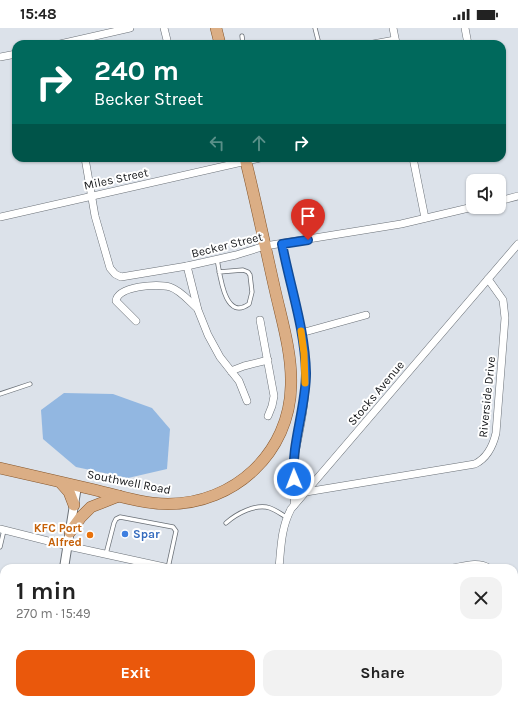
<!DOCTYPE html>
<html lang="en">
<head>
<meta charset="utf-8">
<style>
	:root { --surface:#fff; --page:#f2f2f2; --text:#222; --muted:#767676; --accent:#ea580c }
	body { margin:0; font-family:Karla,sans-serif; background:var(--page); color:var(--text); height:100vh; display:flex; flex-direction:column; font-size:15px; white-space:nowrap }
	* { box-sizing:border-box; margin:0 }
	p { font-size:13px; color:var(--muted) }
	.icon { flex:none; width:22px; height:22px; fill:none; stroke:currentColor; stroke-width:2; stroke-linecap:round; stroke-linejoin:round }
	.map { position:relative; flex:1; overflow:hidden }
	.panel { position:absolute; left:0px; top:536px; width:518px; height:140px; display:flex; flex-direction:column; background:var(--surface); border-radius:12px 12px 0 0; box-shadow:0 1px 3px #0004 }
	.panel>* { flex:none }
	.banner { position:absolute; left:12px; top:12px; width:494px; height:122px; border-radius:12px; box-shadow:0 1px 3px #0004; background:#00695c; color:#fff; overflow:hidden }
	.controls { position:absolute; left:466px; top:146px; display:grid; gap:8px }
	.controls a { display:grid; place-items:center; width:40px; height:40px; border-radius:8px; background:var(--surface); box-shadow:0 1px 3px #0004; font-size:20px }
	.pin { position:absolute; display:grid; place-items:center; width:34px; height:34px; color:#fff; margin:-41px -17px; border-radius:50% 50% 50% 0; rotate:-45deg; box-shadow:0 0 4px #0007 }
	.pin .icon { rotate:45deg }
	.me { position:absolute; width:44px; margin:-22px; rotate:359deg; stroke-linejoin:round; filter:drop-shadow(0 0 3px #0008) }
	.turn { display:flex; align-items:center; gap:14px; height:84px; padding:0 16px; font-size:18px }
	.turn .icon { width:52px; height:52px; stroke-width:2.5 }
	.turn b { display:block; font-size:28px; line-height:34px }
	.lanes { display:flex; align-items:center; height:38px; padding:0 16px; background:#0003; justify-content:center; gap:20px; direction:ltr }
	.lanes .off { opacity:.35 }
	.round { display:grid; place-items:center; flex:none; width:42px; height:42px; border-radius:12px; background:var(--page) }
	.headline { display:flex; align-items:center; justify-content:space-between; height:68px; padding:0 16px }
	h1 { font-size:24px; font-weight:700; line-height:30px }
	.action { display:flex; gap:8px; margin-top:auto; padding:8px 16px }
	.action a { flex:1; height:46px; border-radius:12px; background:var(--accent); color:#fff; font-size:16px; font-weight:700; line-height:46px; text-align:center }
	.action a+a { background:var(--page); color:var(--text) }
	.status { display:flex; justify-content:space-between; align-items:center; height:28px; padding:0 20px; background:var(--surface); direction:ltr }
	.status svg { height:11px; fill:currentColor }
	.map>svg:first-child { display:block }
</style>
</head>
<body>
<div class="status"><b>15:48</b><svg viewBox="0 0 49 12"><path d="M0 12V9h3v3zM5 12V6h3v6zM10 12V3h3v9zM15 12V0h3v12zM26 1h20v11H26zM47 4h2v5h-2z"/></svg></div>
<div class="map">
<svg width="518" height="676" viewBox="0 0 518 676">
	<rect width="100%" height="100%" fill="#dce2ea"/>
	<path fill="#92b7e1" d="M64,365L113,366L152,380L170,401L167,441L128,450L76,439L43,411L41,382Z"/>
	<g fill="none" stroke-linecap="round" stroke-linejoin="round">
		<defs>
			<g id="service">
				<path d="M315,0L319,16"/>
				<path d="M242,8L243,16"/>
				<path d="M217,231C220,245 224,294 249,276L252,264L250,247L248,244L243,242L219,244"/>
				<path d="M0,366L30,356"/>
				<path d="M226,495C236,486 256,475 270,480C276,482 281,486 286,489"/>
				<path d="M0,519L4,502"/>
				<path d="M106,526L114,495L116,491L120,489L173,499L176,503L168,540"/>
				<path d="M90,676L91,672"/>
			</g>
			<g id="minor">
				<path d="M164,0L168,16"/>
				<path d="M393,0L396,15"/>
				<path d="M465,0L468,16"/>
				<path d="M60,16L130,0"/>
				<path d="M373,16L395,12"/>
				<path d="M0,29L16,26"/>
				<path d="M85,130L95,188L110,240L115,246L121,249L187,238L236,227L265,218L401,196L473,179"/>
				<path d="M413,130L425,190"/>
				<path d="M499,173L518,168"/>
				<path d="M0,189L260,130"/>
				<path d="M282,216C290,258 305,301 306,345C306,373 300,402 294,430C293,446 296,461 294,477"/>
				<path d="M187,238L198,282L208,307L220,329L239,353L247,373"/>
				<path d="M260,292L274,368L272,378L268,388"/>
				<path d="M136,293L116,273C118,258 158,255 170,259C180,262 189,273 197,280"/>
				<path d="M301,305L366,287"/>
				<path d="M231,343L244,338L268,332"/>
				<path d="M306,464L475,436C487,430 493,418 496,405L505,290L503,272L488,251"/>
				<path d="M0,501L68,518L169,540"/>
				<path d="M279,540C281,519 281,500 291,481L518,216"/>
				<path d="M453,540C464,538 478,533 489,540"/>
				<path d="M0,596L4,597"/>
				<path d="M510,672L511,676"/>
				<path d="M276,676V672"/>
			</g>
			<g id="tertiary">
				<path d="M64,540L77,458"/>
				<path d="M35,676L36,672"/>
			</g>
			<g id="primary">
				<path d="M216,0L220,16"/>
				<path d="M0,440C30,447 61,454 91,461C116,467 143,476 168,476C234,476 290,425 291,357C292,325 282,293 275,262C265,218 256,174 245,130"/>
				<path d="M61,455L69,464L74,477"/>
				<path d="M70,504L81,489L91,479L119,468"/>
			</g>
		</defs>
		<use href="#service" stroke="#6a7077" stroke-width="5"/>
		<use href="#minor" stroke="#6a7077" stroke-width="8"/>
		<use href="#tertiary" stroke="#6a7077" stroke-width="10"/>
		<use href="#primary" stroke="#86562b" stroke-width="12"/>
		<use href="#service" stroke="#fff" stroke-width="3.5"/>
		<use href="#minor" stroke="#fff" stroke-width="7"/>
		<use href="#tertiary" stroke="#fff" stroke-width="8"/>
		<use href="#primary" stroke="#dbae85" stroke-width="11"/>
	</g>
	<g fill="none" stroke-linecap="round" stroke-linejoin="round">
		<defs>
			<path id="route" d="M294,451C291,416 306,380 306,345C305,301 290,258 282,216L308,212"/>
		</defs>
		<use href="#route" stroke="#114b97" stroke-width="10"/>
		<use href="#route" stroke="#1a73e8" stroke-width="7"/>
		<path stroke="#f59e0b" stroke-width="7" d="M301,303L304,325L305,355"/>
	</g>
	<circle fill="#3f7fe0" stroke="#fff" stroke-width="1.5" cx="125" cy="506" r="4"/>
	<circle fill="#e8710a" stroke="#fff" stroke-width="1.5" cx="90" cy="507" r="4"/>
	<g text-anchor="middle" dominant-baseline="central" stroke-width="4" stroke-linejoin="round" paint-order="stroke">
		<g font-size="12" fill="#15171a" stroke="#fff">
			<text transform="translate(116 151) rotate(-12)">Miles Street</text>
			<text transform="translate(227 217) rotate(-14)">Becker Street</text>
			<text transform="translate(376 365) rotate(-50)">Stocks Avenue</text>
			<text transform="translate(487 369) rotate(-84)">Riverside Drive</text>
			<text transform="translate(129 454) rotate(11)">Southwell Road</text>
		</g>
		<g font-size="12" font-weight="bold" fill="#c56008" stroke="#fff" text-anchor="end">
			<text x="82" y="500">KFC Port<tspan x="82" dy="14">Alfred</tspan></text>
		</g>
		<g font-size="12" font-weight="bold" fill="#366cbe" stroke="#fff" text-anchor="start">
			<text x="133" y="506">Spar</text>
		</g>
	</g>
</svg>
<div class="controls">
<a><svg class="icon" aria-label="sound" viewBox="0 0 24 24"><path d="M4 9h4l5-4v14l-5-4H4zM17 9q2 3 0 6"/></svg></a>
</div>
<div class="pin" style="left:308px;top:212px;background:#d93025"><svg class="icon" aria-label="arrive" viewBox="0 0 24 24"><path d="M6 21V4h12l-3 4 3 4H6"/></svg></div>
<svg class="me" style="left:294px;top:451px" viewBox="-20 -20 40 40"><circle r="17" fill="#1a73e8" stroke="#fff" stroke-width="3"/><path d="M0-11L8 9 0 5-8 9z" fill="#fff"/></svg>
<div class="banner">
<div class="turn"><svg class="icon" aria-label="right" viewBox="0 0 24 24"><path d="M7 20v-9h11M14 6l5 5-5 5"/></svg><div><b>240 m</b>Becker Street</div></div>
<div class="lanes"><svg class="icon off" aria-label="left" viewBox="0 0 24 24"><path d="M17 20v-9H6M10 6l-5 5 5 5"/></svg><svg class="icon off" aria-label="ahead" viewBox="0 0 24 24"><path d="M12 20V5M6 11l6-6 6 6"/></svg><svg class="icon" aria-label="right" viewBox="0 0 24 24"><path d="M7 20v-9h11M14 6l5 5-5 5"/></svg></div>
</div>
<section class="panel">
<div class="headline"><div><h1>1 min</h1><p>270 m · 15:49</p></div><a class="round"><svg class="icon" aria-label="close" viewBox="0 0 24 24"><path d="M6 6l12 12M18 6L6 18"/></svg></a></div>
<div class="action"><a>Exit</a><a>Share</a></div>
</section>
</div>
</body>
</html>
